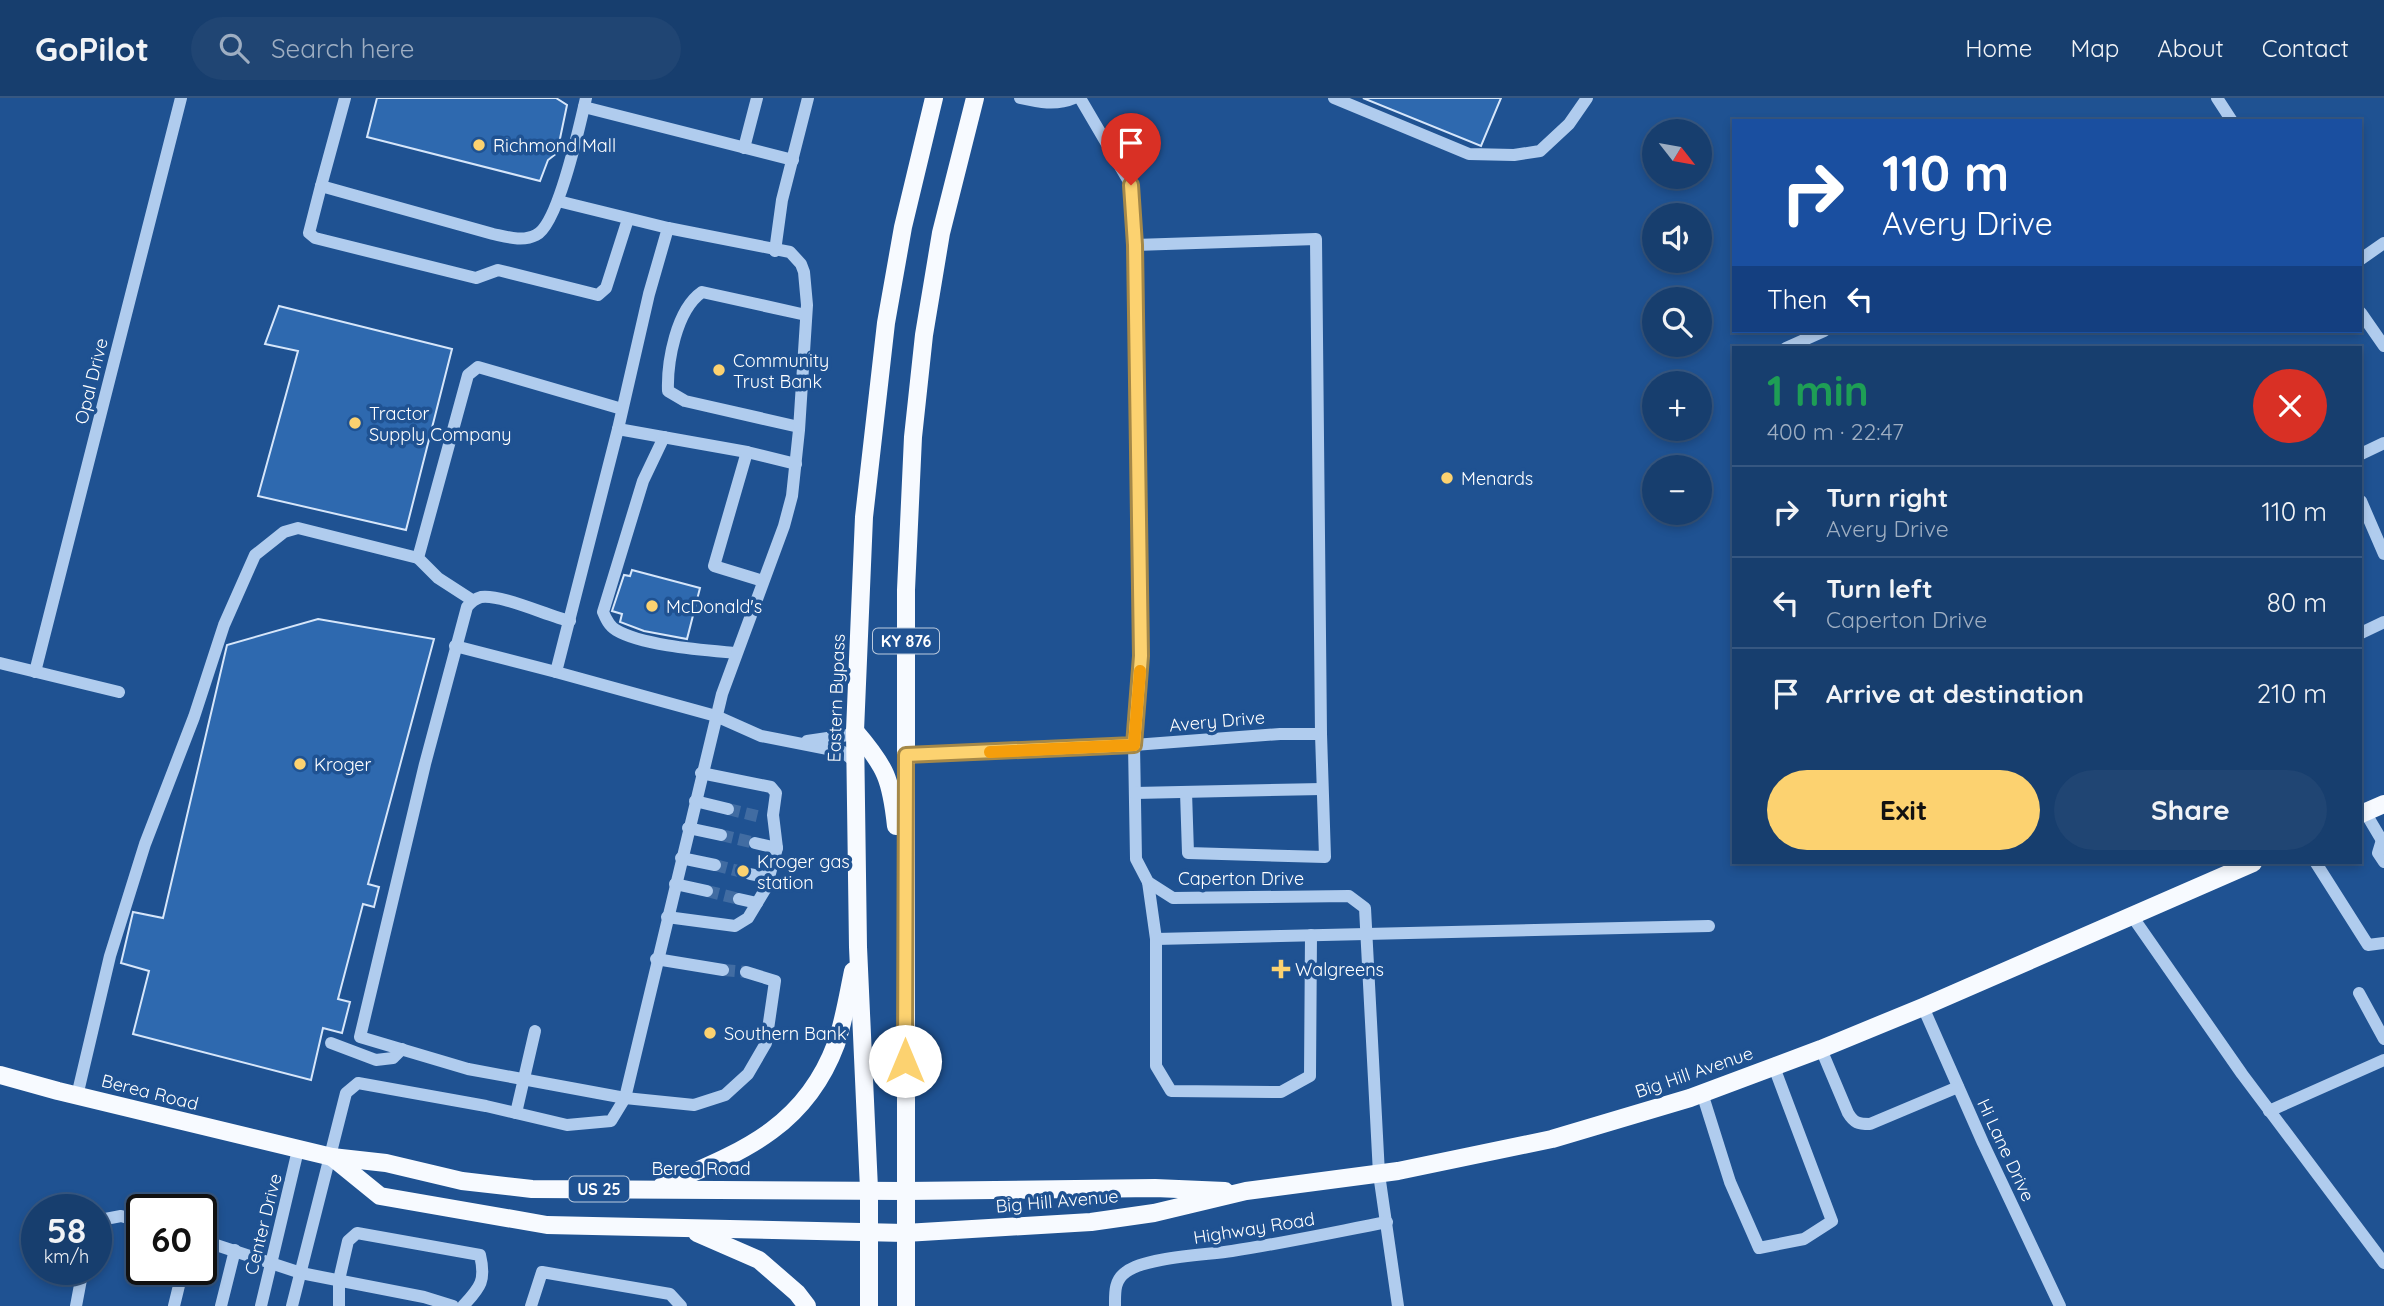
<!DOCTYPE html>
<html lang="en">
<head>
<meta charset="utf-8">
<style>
	:root { --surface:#173e6e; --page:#204573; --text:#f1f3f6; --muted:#9eaec2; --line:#365781; --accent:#fcd270 }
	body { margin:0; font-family:Quicksand,sans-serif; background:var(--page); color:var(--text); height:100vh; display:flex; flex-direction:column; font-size:26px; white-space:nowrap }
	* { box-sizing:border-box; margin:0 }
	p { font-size:23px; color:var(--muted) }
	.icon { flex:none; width:38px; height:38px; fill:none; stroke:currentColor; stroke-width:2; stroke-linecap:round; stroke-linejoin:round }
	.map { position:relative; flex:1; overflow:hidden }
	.drawer { position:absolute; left:1732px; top:248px; width:630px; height:518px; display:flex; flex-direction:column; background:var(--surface); border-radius:0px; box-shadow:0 4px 10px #0003,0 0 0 2px var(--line) }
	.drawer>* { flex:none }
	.top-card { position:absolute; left:1732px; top:21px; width:630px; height:214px; border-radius:0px; box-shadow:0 4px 10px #0003,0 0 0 2px var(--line); background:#1a4fa0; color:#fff; overflow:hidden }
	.needle { width:46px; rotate:121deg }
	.buttons { position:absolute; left:1642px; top:21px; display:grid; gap:14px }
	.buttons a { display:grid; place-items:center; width:70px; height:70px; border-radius:50%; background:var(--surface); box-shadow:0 4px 10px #0003,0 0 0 2px var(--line); font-size:35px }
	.speed { position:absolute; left:21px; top:1096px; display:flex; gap:14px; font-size:35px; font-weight:700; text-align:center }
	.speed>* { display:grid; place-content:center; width:91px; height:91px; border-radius:50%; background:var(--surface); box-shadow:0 4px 10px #0003,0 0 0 2px var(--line); line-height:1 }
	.speed small { font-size:18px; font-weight:400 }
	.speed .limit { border:4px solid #111; border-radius:10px; background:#fff; color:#111 }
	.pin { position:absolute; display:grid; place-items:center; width:60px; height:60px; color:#fff; margin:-72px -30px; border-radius:50% 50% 50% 0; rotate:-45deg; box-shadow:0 0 7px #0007 }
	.pin .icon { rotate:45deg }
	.me { position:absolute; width:77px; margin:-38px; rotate:0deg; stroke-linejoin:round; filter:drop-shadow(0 0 5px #0008) }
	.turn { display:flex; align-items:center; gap:24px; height:147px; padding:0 35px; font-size:32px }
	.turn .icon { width:91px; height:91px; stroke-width:2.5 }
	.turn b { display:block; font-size:49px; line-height:60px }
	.then { display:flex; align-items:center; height:66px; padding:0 35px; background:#0003; gap:14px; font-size:26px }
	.round { display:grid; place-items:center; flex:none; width:74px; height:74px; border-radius:37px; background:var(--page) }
	.headline { display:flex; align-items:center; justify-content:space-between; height:119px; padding:0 35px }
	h1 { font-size:42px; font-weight:800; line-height:52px; color:#1e9e55 }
	.action { display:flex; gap:14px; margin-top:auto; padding:14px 35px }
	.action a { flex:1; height:80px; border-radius:42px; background:var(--accent); color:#111; font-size:28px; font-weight:800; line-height:80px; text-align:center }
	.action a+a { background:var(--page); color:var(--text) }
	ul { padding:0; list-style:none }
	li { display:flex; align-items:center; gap:21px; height:91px; padding:0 35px; border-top:2px solid var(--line) }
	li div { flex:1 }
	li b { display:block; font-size:26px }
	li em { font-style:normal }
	header { display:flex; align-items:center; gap:42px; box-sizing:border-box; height:98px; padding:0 35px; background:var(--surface); border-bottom:2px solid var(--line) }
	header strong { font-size:33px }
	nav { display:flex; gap:38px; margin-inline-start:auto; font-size:24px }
	.search { width:490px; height:63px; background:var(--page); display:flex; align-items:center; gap:18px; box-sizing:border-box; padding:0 24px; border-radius:38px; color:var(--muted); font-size:26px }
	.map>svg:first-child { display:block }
</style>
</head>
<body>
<header>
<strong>GoPilot</strong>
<div class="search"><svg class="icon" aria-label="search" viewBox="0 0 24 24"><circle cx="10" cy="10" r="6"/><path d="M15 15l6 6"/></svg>Search here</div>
<nav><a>Home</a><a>Map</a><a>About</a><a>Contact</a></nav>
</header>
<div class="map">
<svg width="2384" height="1208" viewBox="0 0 2384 1208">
	<rect width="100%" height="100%" fill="#1f5292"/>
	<g fill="#2e69af" stroke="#d6e6fa" stroke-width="2">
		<path d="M377,0H556L567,7L557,55L548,62L540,83L367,39Z"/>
		<path d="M1363,0H1501L1481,48Z"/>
		<path d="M279,208L452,251L406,432L258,398L298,253L265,246Z"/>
		<path d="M632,472L700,490L687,541L644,533L620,524L622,516L612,513L624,477L630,478Z"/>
		<path d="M318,521L434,541L368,786L379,789L374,809L363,806L338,901L350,904L342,935L323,930L311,982L133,936L149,873L121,865L133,814L163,820L227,547Z"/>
	</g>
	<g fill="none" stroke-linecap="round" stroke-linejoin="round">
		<g stroke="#416ca2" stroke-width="12" stroke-dasharray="12 6" stroke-linecap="butt">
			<path d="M728,711L761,719"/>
			<path d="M721,737L755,745"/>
			<path d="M715,767L750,776"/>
			<path d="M707,793L739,801"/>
			<path d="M723,872L746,874"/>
		</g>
		<g stroke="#b0ccee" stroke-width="12">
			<path d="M345,0L321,88L493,136C507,139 523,144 536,137C558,127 580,26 586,0"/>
			<path d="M1020,0C1038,4 1056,8 1074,0"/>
			<path d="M1080,0L1131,87L1135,147L1141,558L1134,647L1136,761L1148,784L1173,800L1349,798L1365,810L1379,1076L1398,1208"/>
			<path d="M1334,0L1469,56L1514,57L1540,53L1569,26L1587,0"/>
			<path d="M2217,0L2232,23"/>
			<path d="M584,9L793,62"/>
			<path d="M744,50L757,0"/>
			<path d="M321,88L309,135L315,140L476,180L498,172L598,197L606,190L628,121"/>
			<path d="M668,130L649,196L618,331L556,574L716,618L761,638L843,654L855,664"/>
			<path d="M1135,147L1316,141L1321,636L1325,759L1188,755L1186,694"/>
			<path d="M775,153L782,102L808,0"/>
			<path d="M2361,161L2384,145"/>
			<path d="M2361,215L2384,248"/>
			<path d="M1786,250L1824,233"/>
			<path d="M799,329L685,303L668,293C667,264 676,212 702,194L806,217"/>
			<path d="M618,331L747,354L796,366"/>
			<path d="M664,339L643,383L603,514C606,521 609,528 616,532C643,548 704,552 736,555"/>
			<path d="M747,354L714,468L763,483"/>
			<path d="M2361,356L2384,345"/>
			<path d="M2361,403L2384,456"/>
			<path d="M472,502L438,480L418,460L468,277L478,269L622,311"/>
			<path d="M570,523C548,518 501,496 481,499C474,501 471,504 467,509L425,666L360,939L468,971L625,1000L694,1007L725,997L748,976L766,945L775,883L746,874"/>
			<path d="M2361,535L2384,524"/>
			<path d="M455,548L556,574"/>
			<path d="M0,565L119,594"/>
			<path d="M35,574L181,0"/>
			<path d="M807,643L848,637L855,633"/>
			<path d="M906,658L1134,647L1280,636H1321"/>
			<path d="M1135,695L1322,691"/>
			<path d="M695,703L728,711"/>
			<path d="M2365,714L2384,746"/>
			<path d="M688,730L721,737"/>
			<path d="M2382,742L2378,755L2384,764"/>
			<path d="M755,745L777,750"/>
			<path d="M681,760L715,767"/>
			<path d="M2316,765L2368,847L2384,845"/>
			<path d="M750,776L769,780"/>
			<path d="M1148,784L1156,841L1709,828"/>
			<path d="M675,786L707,793"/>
			<path d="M739,801L757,805"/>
			<path d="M2132,818L2242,976L2384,1165"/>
			<path d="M667,819L735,828L748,820L766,790L777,750L773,717L776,695L771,689L701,675"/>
			<path d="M1156,841V968L1171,993L1281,994L1310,978L1311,837"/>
			<path d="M656,861L723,872"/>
			<path d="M2359,895L2384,941"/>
			<path d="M1923,909L1983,1045L2060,1208"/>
			<path d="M331,945L376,962L393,960L402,951"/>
			<path d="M1821,951L1848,1015C1854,1025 1858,1026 1870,1026L1958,989"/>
			<path d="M1702,995L1730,1084L1759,1150L1804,1141L1832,1123L1774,969"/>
			<path d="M77,998L110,858L145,746L194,619L224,527L255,457L284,434L298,430L418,460"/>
			<path d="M2269,1013L2384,962"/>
			<path d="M516,1015L535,933"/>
			<path d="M96,1129L100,1122L121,1118L142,1124"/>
			<path d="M201,1142L301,1175L424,1199L453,1208"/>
			<path d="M76,1208L83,1171"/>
			<path d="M174,1208L183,1171"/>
			<path d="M221,1208L235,1152"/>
			<path d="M261,1208L298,1052"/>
			<path d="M292,1208L346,995L358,985L486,1008L567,1027L611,1023L625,1000L722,596L784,428L792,398L799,332L807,207L804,174L801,166L790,154L668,130L558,103"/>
			<path d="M339,1208V1182L348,1143L357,1135L480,1157C486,1182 481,1189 463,1208"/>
			<path d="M531,1208L542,1174L670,1196L681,1208"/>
			<path d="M1115,1208C1115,1195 1114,1182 1126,1174C1146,1159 1206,1157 1232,1153C1284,1145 1335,1134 1387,1124"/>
		</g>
		<g stroke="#f7faff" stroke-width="18">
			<path d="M855,633C886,669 891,681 896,728"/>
			<path d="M2361,716L2384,706"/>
			<path d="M0,977L58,993L332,1059L386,1065L462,1083L532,1091L905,1093L1155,1090L1225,1093"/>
			<path d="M332,1059L380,1098L547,1127L905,1135L1091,1124L1154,1115L1246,1093L1398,1073L1552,1041L1690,1000L1821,951L1923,909L2253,765"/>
			<path d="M662,1088C738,1055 804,1032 836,946C844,923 848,897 853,873"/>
			<path d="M697,1135L759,1162L797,1195L807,1208"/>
			<path d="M869,1208V1091L858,849L855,633L864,419L886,225L903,129L934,0"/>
			<path d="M906,1208V492L913,339L924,237L941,135L975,0"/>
		</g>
	</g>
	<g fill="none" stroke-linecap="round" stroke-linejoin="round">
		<defs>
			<path id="route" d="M905,963L906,657L1134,647L1141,558L1135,147L1131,87"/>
		</defs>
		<use href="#route" stroke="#a48849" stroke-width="18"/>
		<use href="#route" stroke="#fcd270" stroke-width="12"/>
		<path stroke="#f59e0b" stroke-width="12" d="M990,654L1134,647L1140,573"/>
	</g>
	<g fill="#fcd270" stroke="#1f5292" stroke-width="2.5">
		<circle cx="479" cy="47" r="7"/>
		<circle cx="719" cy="272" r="7"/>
		<circle cx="355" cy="325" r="7"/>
		<circle cx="1447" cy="380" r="7"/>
		<circle cx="652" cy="508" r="7"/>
		<circle cx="300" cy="666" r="7"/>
		<circle cx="743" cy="773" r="7"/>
		<path d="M1277.5 860.5h7v7h7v7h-7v7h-7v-7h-7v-7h7z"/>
		<circle cx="710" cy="935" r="7"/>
	</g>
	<g text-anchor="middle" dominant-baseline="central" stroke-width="7" stroke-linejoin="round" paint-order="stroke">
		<g fill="#1f5292" stroke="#bccbde" stroke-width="2">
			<rect x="873" y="530.5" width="66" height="25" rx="5"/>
			<rect x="569" y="1078.5" width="60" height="25" rx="5"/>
		</g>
		<g font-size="16" font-weight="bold" fill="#fff">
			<text x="906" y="543">KY 876</text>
			<text x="599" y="1091">US 25</text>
		</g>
		<g font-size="18" fill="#fff" stroke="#1f5292" text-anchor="start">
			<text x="493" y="47">Richmond Mall</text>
			<text x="733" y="262">Community<tspan x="733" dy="21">Trust Bank</tspan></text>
			<text x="369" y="315">Tractor<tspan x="369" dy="21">Supply Company</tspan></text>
			<text x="1461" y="380">Menards</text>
			<text x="666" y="508">McDonald's</text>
			<text x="314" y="666">Kroger</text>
			<text x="757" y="763">Kroger gas<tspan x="757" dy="21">station</tspan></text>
			<text x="1295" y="871">Walgreens</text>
			<text x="724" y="935">Southern Bank</text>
		</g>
		<g font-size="18" fill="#fff" stroke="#1f5292">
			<text transform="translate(91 283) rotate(-76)">Opal Drive</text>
			<text transform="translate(836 600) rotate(-88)">Eastern Bypass</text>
			<text transform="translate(1217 623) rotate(-5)">Avery Drive</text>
			<text x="1241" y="780">Caperton Drive</text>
			<text transform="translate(1694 974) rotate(-19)">Big Hill Avenue</text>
			<text transform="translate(150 994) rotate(14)">Berea Road</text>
			<text transform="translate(2006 1052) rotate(65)">Hi Lane Drive</text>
			<text x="701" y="1070">Berea Road</text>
			<text transform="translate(1057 1103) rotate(-5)">Big Hill Avenue</text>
			<text transform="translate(263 1126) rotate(-76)">Center Drive</text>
			<text transform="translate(1254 1130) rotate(-9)">Highway Road</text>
		</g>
	</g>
</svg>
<div class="buttons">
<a><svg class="needle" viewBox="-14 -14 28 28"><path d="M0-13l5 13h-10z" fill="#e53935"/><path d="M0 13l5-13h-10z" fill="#9eaec2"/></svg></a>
<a><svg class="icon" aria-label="sound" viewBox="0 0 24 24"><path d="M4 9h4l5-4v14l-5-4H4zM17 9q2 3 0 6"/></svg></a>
<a><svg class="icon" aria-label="search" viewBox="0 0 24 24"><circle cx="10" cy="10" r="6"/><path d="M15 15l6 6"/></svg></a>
<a>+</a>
<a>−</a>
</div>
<div class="speed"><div>58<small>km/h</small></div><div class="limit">60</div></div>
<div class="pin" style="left:1131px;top:87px;background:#d93025"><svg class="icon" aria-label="arrive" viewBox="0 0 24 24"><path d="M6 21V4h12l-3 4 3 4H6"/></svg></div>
<svg class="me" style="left:905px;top:963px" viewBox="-20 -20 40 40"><circle r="19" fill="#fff"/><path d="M0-13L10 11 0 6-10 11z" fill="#fcd270"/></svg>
<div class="top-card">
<div class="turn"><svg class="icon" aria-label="right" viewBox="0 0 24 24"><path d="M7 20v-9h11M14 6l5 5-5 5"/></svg><div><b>110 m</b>Avery Drive</div></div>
<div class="then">Then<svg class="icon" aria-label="left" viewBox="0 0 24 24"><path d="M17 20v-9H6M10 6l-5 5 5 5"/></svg></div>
</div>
<section class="drawer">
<div class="headline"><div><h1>1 min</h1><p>400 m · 22:47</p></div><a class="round" style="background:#d93025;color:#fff"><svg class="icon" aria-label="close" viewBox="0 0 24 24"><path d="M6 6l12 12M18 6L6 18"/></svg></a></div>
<ul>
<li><svg class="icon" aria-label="right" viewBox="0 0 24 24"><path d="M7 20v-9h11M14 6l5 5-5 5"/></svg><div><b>Turn right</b><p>Avery Drive</p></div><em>110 m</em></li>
<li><svg class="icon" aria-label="left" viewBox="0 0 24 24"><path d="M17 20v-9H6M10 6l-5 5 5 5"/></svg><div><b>Turn left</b><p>Caperton Drive</p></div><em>80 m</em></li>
<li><svg class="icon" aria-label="arrive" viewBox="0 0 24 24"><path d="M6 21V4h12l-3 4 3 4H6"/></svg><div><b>Arrive at destination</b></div><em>210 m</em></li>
</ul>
<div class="action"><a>Exit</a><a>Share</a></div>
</section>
</div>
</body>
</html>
